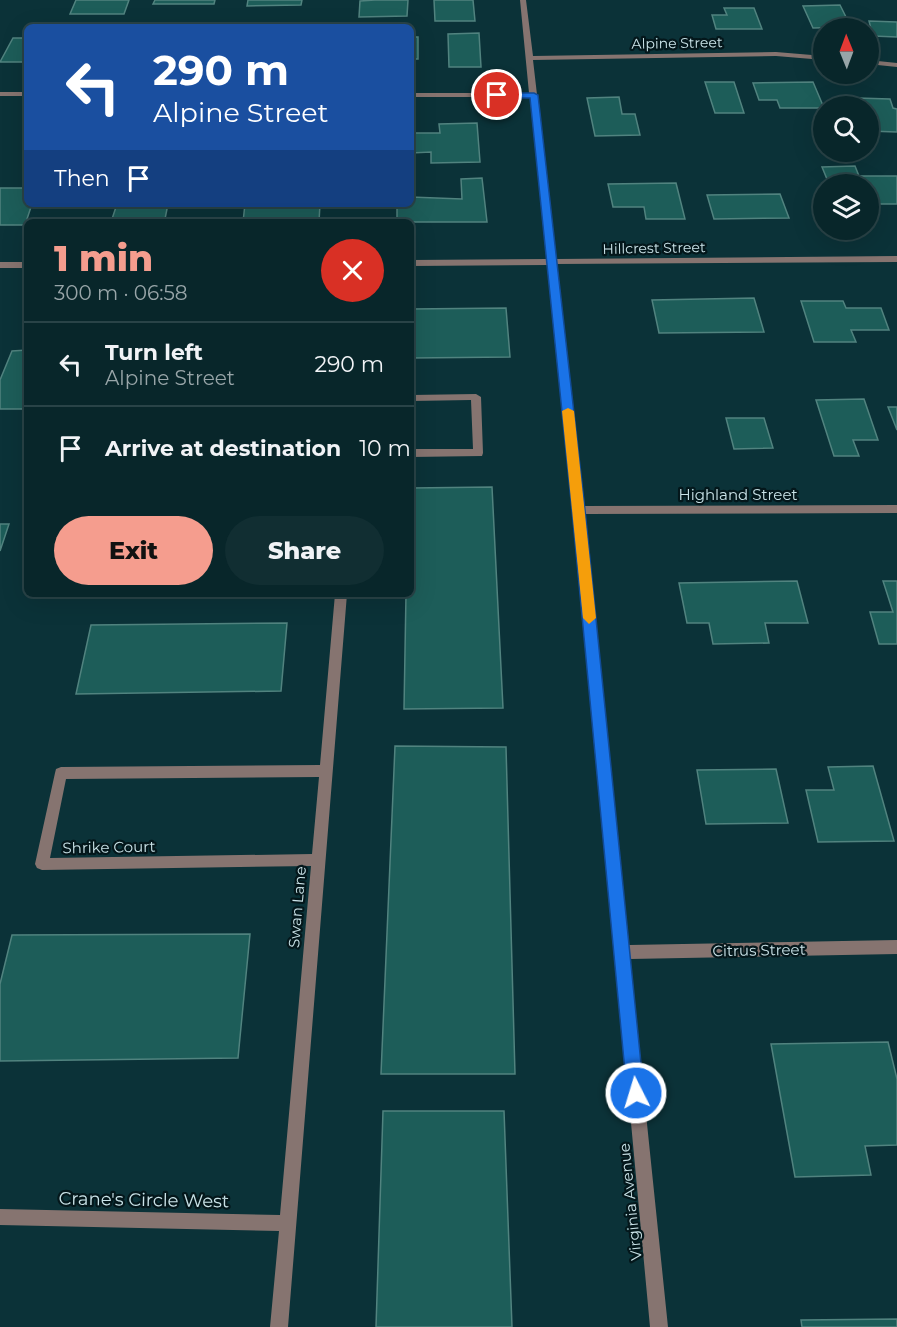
<!DOCTYPE html>
<html lang="en">
<head>
<meta charset="utf-8">
<style>
	:root { --surface:#08262a; --page:#112e32; --text:#f1f3f6; --muted:#98a5a8; --line:#294347; --accent:#f59d8e }
	body { margin:0; font-family:Montserrat,sans-serif; background:var(--page); color:var(--text); height:100vh; display:flex; flex-direction:column; font-size:22px; white-space:nowrap }
	* { box-sizing:border-box; margin:0 }
	p { font-size:20px; color:var(--muted) }
	.icon { flex:none; width:33px; height:33px; fill:none; stroke:currentColor; stroke-width:2; stroke-linecap:round; stroke-linejoin:round }
	.map { position:relative; flex:1; overflow:hidden }
	.sheet { position:absolute; left:24px; top:219px; width:390px; height:378px; display:flex; flex-direction:column; background:var(--surface); border-radius:9px; box-shadow:0 6px 24px #0002,0 0 0 2px var(--line) }
	.sheet>* { flex:none }
	.guide { position:absolute; left:24px; top:24px; width:390px; height:183px; border-radius:9px; box-shadow:0 6px 24px #0002,0 0 0 2px var(--line); background:#1a4fa0; color:#fff; overflow:hidden }
	.needle { width:39px; rotate:359deg }
	.tools { position:absolute; left:813px; top:18px; display:grid; gap:12px }
	.tools a { display:grid; place-items:center; width:66px; height:66px; border-radius:50%; background:var(--surface); box-shadow:0 6px 24px #0002,0 0 0 2px var(--line); font-size:30px }
	.pin { position:absolute; display:grid; place-items:center; width:51px; height:51px; color:#fff; margin:-26px; border:3px solid #fff; border-radius:50%; box-shadow:0 2px 6px #0007 }
	.me { position:absolute; width:66px; margin:-33px; rotate:355deg; stroke-linejoin:round; filter:drop-shadow(0 0 4px #0008) }
	.turn { display:flex; align-items:center; gap:21px; height:126px; padding:0 30px; font-size:27px }
	.turn .icon { width:78px; height:78px; stroke-width:2.5 }
	.turn b { display:block; font-size:42px; line-height:51px }
	.then { display:flex; align-items:center; height:57px; padding:0 30px; background:#0003; gap:12px; font-size:22px }
	.round { display:grid; place-items:center; flex:none; width:63px; height:63px; border-radius:32px; background:var(--page) }
	.overview { display:flex; align-items:center; justify-content:space-between; height:102px; padding:0 30px }
	h1 { font-size:36px; font-weight:800; line-height:45px; color:var(--accent) }
	.cta { display:flex; gap:12px; margin-top:auto; padding:12px 30px }
	.cta a { flex:1; height:69px; border-radius:36px; background:var(--accent); color:#111; font-size:24px; font-weight:800; line-height:69px; text-align:center }
	.cta a+a { background:var(--page); color:var(--text) }
	ul { padding:0; list-style:none }
	li { display:flex; align-items:center; gap:18px; height:84px; padding:0 30px; border-top:2px solid var(--line) }
	li div { flex:1 }
	li b { display:block; font-size:22px }
	li em { font-style:normal }
	.map>svg:first-child { display:block }
</style>
</head>
<body>
<div class="map">
<svg width="897" height="1327" viewBox="0 0 897 1327">
	<rect width="100%" height="100%" fill="#0b3238"/>
	<g fill="#1d5d59" stroke="#51837f" stroke-width="1.5">
		<path d="M76,0H129L124,14H70Z"/>
		<path d="M155,0H215L214,4H153Z"/>
		<path d="M248,0H302L301,5L247,6Z"/>
		<path d="M375,0H408L407,16L359,17L360,1Z"/>
		<path d="M434,0H473L475,21H435Z"/>
		<path d="M840,5L851,27L813,28L803,6Z"/>
		<path d="M724,8H754L762,29H716L712,15H727Z"/>
		<path d="M869,21L897,22V37L873,36Z"/>
		<path d="M479,33L481,67H449L448,34Z"/>
		<rect x="411" y="37" width="7" height="22"/>
		<path d="M13,38H27V62H0Z"/>
		<path d="M705,82H734L744,113H715Z"/>
		<path d="M813,82L824,108H780L777,100H759L753,83Z"/>
		<path d="M619,97L622,114H635L640,135L595,136L587,98Z"/>
		<path d="M857,98L890,99L893,108L897,109V132L868,131V106H859Z"/>
		<path d="M477,123L480,162L431,163V152L411,153V133H440L439,124Z"/>
		<path d="M855,166L859,176H897V204H868V184H829L822,167Z"/>
		<path d="M482,178L487,222H397V204H411V197L462,199L461,179Z"/>
		<path d="M676,183L685,219H646L644,207H613L608,184Z"/>
		<path d="M0,188H27V204H32L25,225H0Z"/>
		<path d="M780,194L789,218L714,219L707,195Z"/>
		<path d="M117,204H168L165,219H112Z"/>
		<path d="M245,204H320L319,222H243Z"/>
		<path d="M754,298L764,332L659,333L652,300Z"/>
		<path d="M801,301H843L846,308H881L889,330H851L856,342H814Z"/>
		<path d="M506,308L510,357L411,358V309Z"/>
		<path d="M27,350V409H0V380L12,351Z"/>
		<path d="M864,399L878,440H853L859,456H834L816,400Z"/>
		<path d="M888,407H897V430Z"/>
		<path d="M726,418H764L773,448L734,449Z"/>
		<path d="M492,487L503,708L404,709L406,594H411V488Z"/>
		<path d="M0,524H9L0,551Z"/>
		<path d="M797,581L808,623H765L769,643L713,644L709,623H687L679,583Z"/>
		<path d="M883,581H897V644H879L870,612H893Z"/>
		<path d="M287,623L281,691L76,694L91,625Z"/>
		<path d="M395,746L506,747L515,1074H381Z"/>
		<path d="M873,766L894,841L818,842L806,790H834L828,767Z"/>
		<path d="M776,769L788,823L706,824L697,770Z"/>
		<path d="M250,934L238,1058L0,1061V984L12,935Z"/>
		<path d="M888,1042L897,1079V1145L865,1146L871,1175L795,1177L771,1044Z"/>
		<path d="M383,1111H504L512,1327H376Z"/>
		<path d="M897,1319V1327H802L801,1320Z"/>
	</g>
	<g fill="none" stroke-linecap="round" stroke-linejoin="round">
		<g fill="#867470" fill-rule="evenodd">
			<path d="M476,394L481,397L483,453L482,456L411,457V449H473L471,400L411,401V395Z"/>
			<path d="M335,594H347L288,1327H270L279,1231L0,1225V1209L280,1215L311,866L42,870L37,868L35,864L55,773L56,769L61,767L320,765ZM319,777L312,854L50,858L66,779Z"/>
		</g>
		<g fill="#867470" fill-rule="evenodd">
			<path d="M520,0H526L533,56L776,52L824,56V60L776,56L533,60L556,259L897,256V262L556,264L584,506L897,505V513L585,514L629,945L897,940V954L630,959L668,1327H650L574,510L548,265L411,266V260L547,259L530,97H411V93H529Z"/>
			<path d="M868,60L897,63V67L868,64Z"/>
			<rect x="0" y="92" width="27" height="4"/>
			<rect x="0" y="262" width="27" height="6"/>
		</g>
	</g>
	<path fill="#1a73e8" stroke="#114b97" stroke-width="1.5" d="M494,93H534L538,95L585,510L644,1093L642,1099L636,1102L629,1099L627,1093L572,510L530,98H497L493,95Z"/>
	<path fill="#f59e0b" d="M568,408L574,411L596,618L589,624L583,618L562,411Z"/>
	<g text-anchor="middle" dominant-baseline="central" stroke-width="4.5" stroke-linejoin="round" paint-order="stroke">
		<g font-size="14" fill="#cae3e8" stroke="#04171b">
			<text transform="translate(677 43) rotate(-1)">Alpine Street</text>
			<text transform="translate(654 248) rotate(-1)">Hillcrest Street</text>
		</g>
		<g font-size="15" fill="#cae3e8" stroke="#04171b">
			<text x="738" y="494">Highland Street</text>
			<text transform="translate(109 847) rotate(-1)">Shrike Court</text>
			<text transform="translate(297 907) rotate(-85)">Swan Lane</text>
			<text transform="translate(759 950) rotate(-1)">Citrus Street</text>
			<text transform="translate(630 1202) rotate(-96)">Virginia Avenue</text>
		</g>
		<g font-size="18" fill="#cae3e8" stroke="#04171b">
			<text transform="translate(144 1200) rotate(1)">Crane's Circle West</text>
		</g>
	</g>
</svg>
<div class="tools">
<a><svg class="needle" viewBox="-14 -14 28 28"><path d="M0-13l5 13h-10z" fill="#e53935"/><path d="M0 13l5-13h-10z" fill="#98a5a8"/></svg></a>
<a><svg class="icon" aria-label="search" viewBox="0 0 24 24"><circle cx="10" cy="10" r="6"/><path d="M15 15l6 6"/></svg></a>
<a><svg class="icon" aria-label="layers" viewBox="0 0 24 24"><path d="M12 4l9 5-9 5-9-5zM3 14l9 5 9-5"/></svg></a>
</div>
<div class="pin" style="left:497px;top:95px;background:#d93025"><svg class="icon" aria-label="arrive" viewBox="0 0 24 24"><path d="M6 21V4h12l-3 4 3 4H6"/></svg></div>
<svg class="me" style="left:636px;top:1093px" viewBox="-20 -20 40 40"><circle r="17" fill="#1a73e8" stroke="#fff" stroke-width="3"/><path d="M0-11L8 9 0 5-8 9z" fill="#fff"/></svg>
<div class="guide">
<div class="turn"><svg class="icon" aria-label="left" viewBox="0 0 24 24"><path d="M17 20v-9H6M10 6l-5 5 5 5"/></svg><div><b>290 m</b>Alpine Street</div></div>
<div class="then">Then<svg class="icon" aria-label="arrive" viewBox="0 0 24 24"><path d="M6 21V4h12l-3 4 3 4H6"/></svg></div>
</div>
<section class="sheet">
<div class="overview"><div><h1>1 min</h1><p>300 m · 06:58</p></div><a class="round" style="background:#d93025;color:#fff"><svg class="icon" aria-label="close" viewBox="0 0 24 24"><path d="M6 6l12 12M18 6L6 18"/></svg></a></div>
<ul>
<li><svg class="icon" aria-label="left" viewBox="0 0 24 24"><path d="M17 20v-9H6M10 6l-5 5 5 5"/></svg><div><b>Turn left</b><p>Alpine Street</p></div><em>290 m</em></li>
<li><svg class="icon" aria-label="arrive" viewBox="0 0 24 24"><path d="M6 21V4h12l-3 4 3 4H6"/></svg><div><b>Arrive at destination</b></div><em>10 m</em></li>
</ul>
<div class="cta"><a>Exit</a><a>Share</a></div>
</section>
</div>
</body>
</html>
